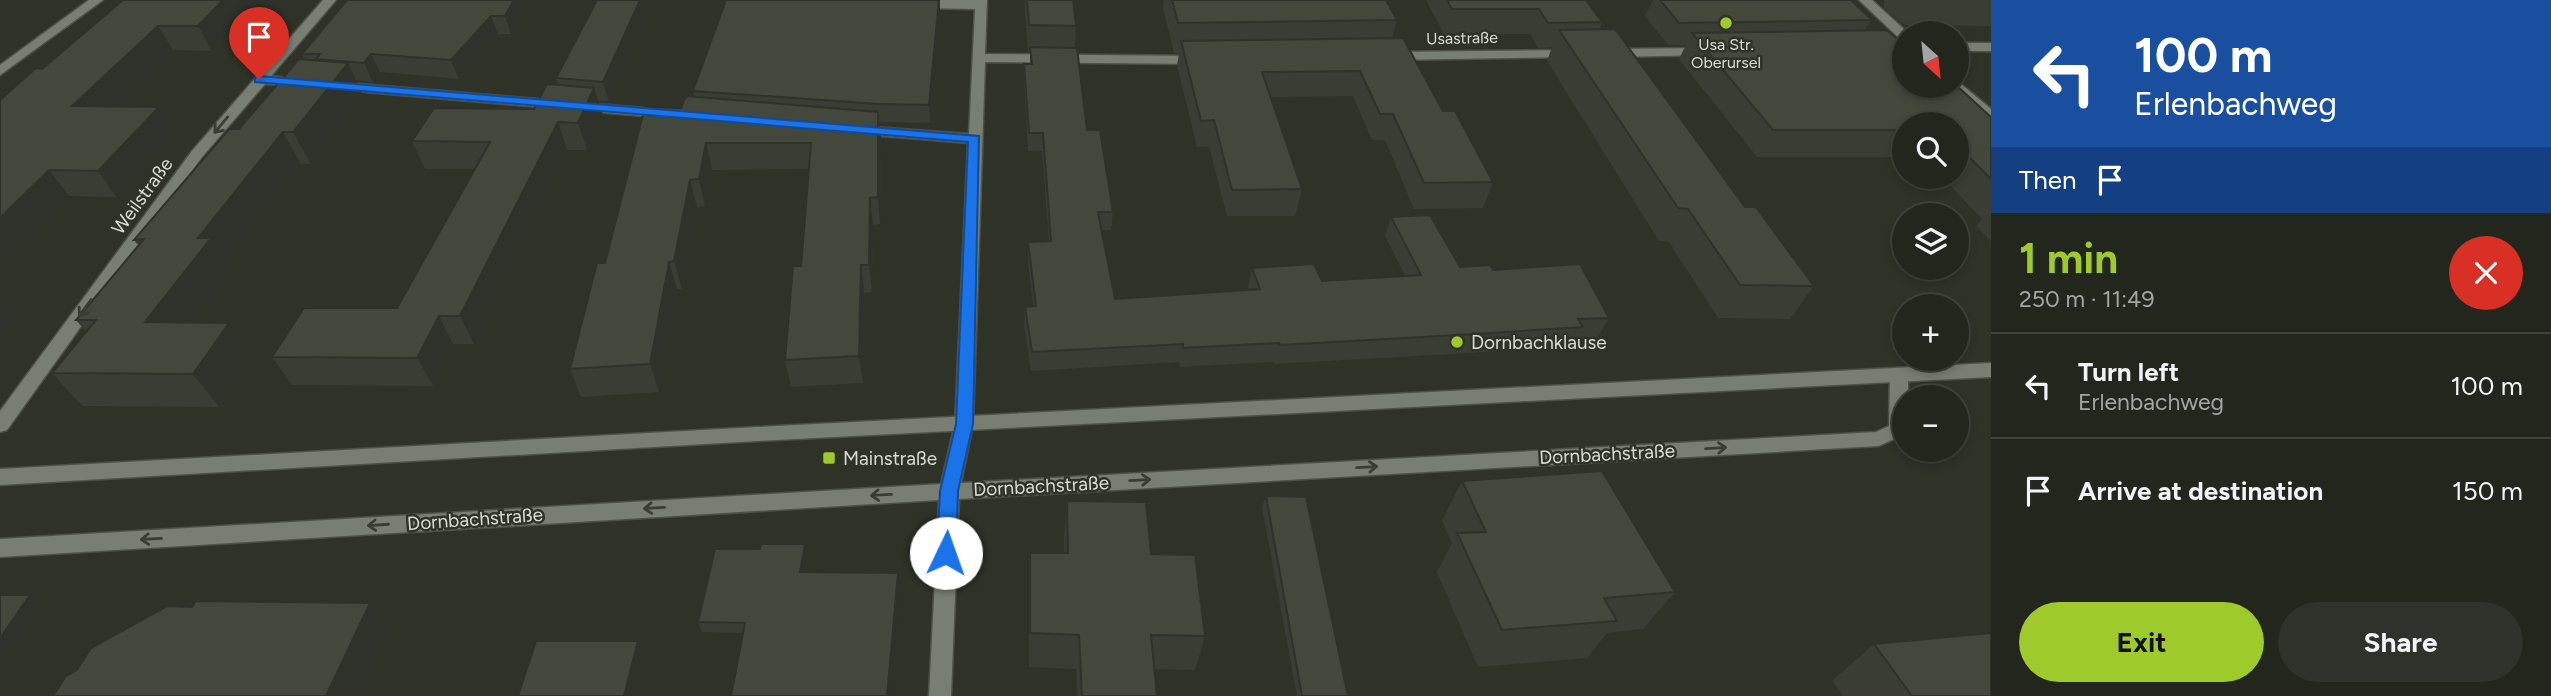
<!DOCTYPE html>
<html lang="en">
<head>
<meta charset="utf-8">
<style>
	:root { --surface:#22261d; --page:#2e322a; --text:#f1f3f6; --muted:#a2a5a4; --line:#3f433b; --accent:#9fca2c }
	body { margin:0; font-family:Figtree,sans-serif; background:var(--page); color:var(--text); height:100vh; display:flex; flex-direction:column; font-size:26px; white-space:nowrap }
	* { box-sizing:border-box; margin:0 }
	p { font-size:23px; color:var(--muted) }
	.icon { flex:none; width:38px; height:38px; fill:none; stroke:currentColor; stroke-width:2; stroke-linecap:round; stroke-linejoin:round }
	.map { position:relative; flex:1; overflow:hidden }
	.panel { display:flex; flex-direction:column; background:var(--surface); width:560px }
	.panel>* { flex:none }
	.banner { background:#1a4fa0; color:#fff; overflow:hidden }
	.needle { width:46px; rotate:153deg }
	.tools { position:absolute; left:1892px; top:21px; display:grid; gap:14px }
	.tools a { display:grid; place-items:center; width:77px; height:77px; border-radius:50%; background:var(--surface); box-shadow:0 4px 10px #0003,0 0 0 2px var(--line); font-size:35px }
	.pin { position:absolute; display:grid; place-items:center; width:60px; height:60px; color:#fff; margin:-72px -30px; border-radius:50% 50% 50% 0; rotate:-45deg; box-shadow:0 0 7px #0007 }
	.pin .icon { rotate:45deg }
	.me { position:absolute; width:77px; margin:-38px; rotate:3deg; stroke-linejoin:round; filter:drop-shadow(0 0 5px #0008) }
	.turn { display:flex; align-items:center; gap:24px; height:147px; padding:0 28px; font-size:32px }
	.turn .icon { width:91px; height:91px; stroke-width:2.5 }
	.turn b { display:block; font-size:49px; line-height:60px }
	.then { display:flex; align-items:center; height:66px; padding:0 28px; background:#0003; gap:14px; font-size:26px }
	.round { display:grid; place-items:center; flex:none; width:74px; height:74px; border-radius:37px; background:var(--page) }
	.summary { display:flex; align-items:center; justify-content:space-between; height:119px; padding:0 28px }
	h1 { font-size:42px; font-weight:700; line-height:52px; color:var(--accent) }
	.button { display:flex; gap:14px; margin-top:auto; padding:14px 28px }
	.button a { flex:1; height:80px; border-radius:42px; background:var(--accent); color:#111; font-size:28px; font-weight:700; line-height:80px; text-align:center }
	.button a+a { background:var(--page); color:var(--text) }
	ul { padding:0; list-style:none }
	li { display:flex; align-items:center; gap:21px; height:105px; padding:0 28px; border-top:2px solid var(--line) }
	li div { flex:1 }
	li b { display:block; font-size:26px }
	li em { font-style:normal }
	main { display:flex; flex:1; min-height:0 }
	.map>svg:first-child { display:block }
</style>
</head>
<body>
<main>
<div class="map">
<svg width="1991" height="696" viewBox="0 0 1991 696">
	<rect width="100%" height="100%" fill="#2e3227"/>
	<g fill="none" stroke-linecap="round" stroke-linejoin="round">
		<defs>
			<g id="street">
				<path d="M323,0H336L271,76L306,80V86L265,84L202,157L7,430L0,432V411L192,151Z"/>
				<path d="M987,0L985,54L1202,56L1209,60L1202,64L985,62L973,424L961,483L1876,432L1889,426L1890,374L1893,369H1905L1908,374V397H1904V435L1878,446L959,499L951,696H929L939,500L0,557V539L941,484L955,424L968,143L859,134L852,130L859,126L969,134L975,9L917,8L911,4L917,0Z"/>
				<path d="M1859,0H1872L1908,33H1904V40L1900,39Z"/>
				<rect x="1956" y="43" width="35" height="8"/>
				<path d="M1706,48L1711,49V55L1612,57L1606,53L1612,49Z"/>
				<path d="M1573,50L1579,54L1578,57L1391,60L1385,56L1391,52Z"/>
				<path d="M1956,80L1991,109V120L1986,119L1951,87L1956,86Z"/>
				<path d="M336,82L667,110L674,114L667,118L331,89L329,86Z"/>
			</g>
			<g id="secondary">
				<path d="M89,0H103L0,75V65Z"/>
				<path d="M1991,363V377L757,441L0,485V469L757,427Z"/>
			</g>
		</defs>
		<use href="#street" stroke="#4d5047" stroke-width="3"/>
		<use href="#secondary" stroke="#4d5047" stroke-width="3"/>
		<use href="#street" fill="#797e72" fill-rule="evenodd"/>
		<use href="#secondary" fill="#797e72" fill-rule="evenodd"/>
	</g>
	<g fill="#3a3d34">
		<path d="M123,0H259L212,51L173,50L116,106L176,132L116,197L69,196L0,267L42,69Z"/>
		<path d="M530,0L511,34H498L459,79L380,72L373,82L356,80L363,95L311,164H301L227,262L233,271L195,323L253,356L219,407L82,406L52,373L86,332L76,320L139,246L134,240L304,60L302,54Z"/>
		<path d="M597,0H653L609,101H598L603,115L587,150H567L474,344H453L433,386L292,385L272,357L397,308L474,169H425L412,141L534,109L559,85L556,78Z"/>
		<path d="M726,0H940V11L930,123L879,122L881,138L880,224L873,225L872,292L864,293L863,383L791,387L785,360L801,266L808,169L712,170L705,206L697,207L682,289H677L659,392L581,397L570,369L605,263L694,97L693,91Z"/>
		<path d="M1025,0H1073L1076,26L1075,48L1087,130L1113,212L1111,230H1102L1115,299L1249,290L1248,287L1252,268L1322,281L1405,276L1385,236L1391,217L1460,267L1493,270L1609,318L1598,337L1577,338L1573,346L1468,353L1275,364L1274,362L1180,367L1179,362L1031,371L1024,326L1025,307L1033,306L1028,261V242H1049L1042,151H1028L1024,81V64H1030V52H1028L1025,14Z"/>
		<path d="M1164,0H1386L1397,20L1392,38L1493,182L1483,208L1414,209L1385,140H1372L1353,96L1271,97L1302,189L1295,216H1227L1209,147H1197L1177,66L1179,53H1174L1163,8Z"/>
		<path d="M1426,0H1586L1602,22L1600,29L1745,207L1814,286L1790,319L1718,318L1669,242L1659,241L1547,61L1552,47L1538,48L1530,34H1444Z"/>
		<path d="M1653,0H1851L1872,20L1865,30L1904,45L1991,117V241L1976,226L1982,219L1942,177H1956V124H1904V157H1757L1679,59L1686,45H1668L1645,16Z"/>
		<path d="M1884,0H1991V26L1904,25L1884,8Z"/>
		<path d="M1462,481L1675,592L1643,629L1607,633L1587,658L1478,667L1437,572L1452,543L1442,521Z"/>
		<path d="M1266,496L1348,696H1297L1262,507Z"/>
		<path d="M1067,501L1151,554L1205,636L1195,670L1154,669L1157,696H1077L1076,669L1029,667V589L1030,553H1064V538Z"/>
		<path d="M805,544L807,555L804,572L900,583L743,633L702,632L698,622L760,549Z"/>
		<path d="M1874,644L1991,696H1843L1832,681Z"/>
	</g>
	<g fill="#2f322a">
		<path d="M223,0H259L212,51L198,26Z"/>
		<path d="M514,0H530L511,34L505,16Z"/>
		<path d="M640,0H653L609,101L603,82Z"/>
		<path d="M939,0L940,11L930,123L929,105Z"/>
		<path d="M491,16L498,34L459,79L451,60Z"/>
		<path d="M158,26L173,50L90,131L72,106Z"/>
		<path d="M371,54L380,72L373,82L364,63Z"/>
		<path d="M348,63L363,95L311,164L293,132Z"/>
		<path d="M594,88L603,115L587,150L578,123Z"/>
		<path d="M159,107L176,132L116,197L98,171Z"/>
		<path d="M878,112L881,138L880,224L878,197Z"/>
		<path d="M558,122L567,150L474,344L460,316Z"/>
		<path d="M283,132L301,164L227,262L233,271L171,356L145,322L198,238Z"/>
		<path d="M706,143L712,170L705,206L699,179Z"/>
		<path d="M49,170L69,196L0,267V218Z"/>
		<path d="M690,180L697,207L682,289L674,261Z"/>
		<path d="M870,198L873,225L872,292L869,265Z"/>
		<path d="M669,262L677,289L659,392L650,364Z"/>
		<path d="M861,265L864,293L863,383L859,356Z"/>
		<path d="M1,290L25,316L0,344V291Z"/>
		<path d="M439,316L453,344L433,386L417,358Z"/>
		<path d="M229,323L253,356L219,407L193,374Z"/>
		<path d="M805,544L807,555L803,582L800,572Z"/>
		<path d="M898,573L900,583L889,696H887Z"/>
		<path d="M30,595L42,606L0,667V638Z"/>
		<path d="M370,603L390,629L360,696H326Z"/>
		<path d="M638,641L652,671L646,696H624Z"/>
	</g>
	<g fill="#43473c" stroke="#2f322a" stroke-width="2">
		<path d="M123,0H223L198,26H158L72,106L159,107L98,171L49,170L0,218V100L36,68L42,69Z"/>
		<path d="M347,0H514L505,16H491L451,60L371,54L364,63L316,59L320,54H302Z"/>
		<path d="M597,0H640L603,82L556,78Z"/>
		<path d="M726,0H939L929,105L879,104L693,91Z"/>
		<path d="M1027,0H1073L1076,26L1029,25Z"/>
		<path d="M1172,0H1386L1397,20L1178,23Z"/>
		<path d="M1447,0H1586L1602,22L1548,23L1539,9H1452Z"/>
		<path d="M1660,0H1851L1872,20L1679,23Z"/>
		<path d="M1615,29L1745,207H1756L1814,286L1740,285L1688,209L1678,208L1559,30Z"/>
		<path d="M1887,30L1904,45V86L1956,85L1991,117V179L1956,144V124H1904V130H1773L1692,33Z"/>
		<path d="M1403,38L1443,111H1455L1493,182L1424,183L1393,114H1380L1360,71L1262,72L1302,189L1232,190L1214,120L1201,121L1181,41Z"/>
		<path d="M1030,47L1077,48L1087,130H1100L1113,212H1098L1115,299L1260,289L1252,268L1314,264L1322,281L1421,275L1391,217L1430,215L1460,267L1490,265L1493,270L1580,264L1609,318L1578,319L1583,327L1476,334L1280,345L1279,343L1183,348V344L1032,352L1025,307L1036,306L1028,242L1051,241L1043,133H1029L1024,64H1032Z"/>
		<path d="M299,59L348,63L293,132H283L198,238H211L145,322L229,323L193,374L52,373L96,320H76L144,239L134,240L229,129H239Z"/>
		<path d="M547,84L594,88L578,123L558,122L460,316H439L417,358L272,357L304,308H397L490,142L412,141L434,108L534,109Z"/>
		<path d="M686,96L878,112V197L870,198L869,265H861L859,356L785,360L793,266H801L811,143H706L699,179L690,180L674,261L669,262L650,364L570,369L597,263H605L645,107L681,108Z"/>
		<path d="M1602,471L1675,592L1604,598L1617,621L1502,630L1457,533L1486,532L1462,481Z"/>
		<path d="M1266,496L1306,497L1348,696H1302Z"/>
		<path d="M1067,501L1146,502L1151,554L1195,555L1205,636L1151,635L1157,696H1082L1079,635L1030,633V553H1068Z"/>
		<path d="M761,544H805L800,572L898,573L887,696H731L745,623L698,622L715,549H760Z"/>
		<path d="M0,595H30L0,638Z"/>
		<path d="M196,601L370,603L326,696H53L66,676L77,670L91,648L167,606L192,607Z"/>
		<path d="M1991,633V696H1912L1874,644Z"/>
		<path d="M536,641H638L624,696H518Z"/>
	</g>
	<defs><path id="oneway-shaft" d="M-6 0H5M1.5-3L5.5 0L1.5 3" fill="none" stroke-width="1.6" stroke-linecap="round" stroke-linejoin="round" transform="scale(1.75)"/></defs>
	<g stroke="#393d32">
		<use href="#oneway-shaft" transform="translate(221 125) rotate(130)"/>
		<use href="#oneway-shaft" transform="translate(85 308) rotate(126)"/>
		<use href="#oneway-shaft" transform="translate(1716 448) rotate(-3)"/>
		<use href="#oneway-shaft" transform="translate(1367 467) rotate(-3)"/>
		<use href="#oneway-shaft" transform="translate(1140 480) rotate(-3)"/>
		<use href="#oneway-shaft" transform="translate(881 495) rotate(177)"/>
		<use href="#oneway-shaft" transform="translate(654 508) rotate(177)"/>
		<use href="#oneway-shaft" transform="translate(378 525) rotate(176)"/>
		<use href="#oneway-shaft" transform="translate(151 539) rotate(177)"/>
	</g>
	<path fill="#1a73e8" stroke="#114b97" stroke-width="2" d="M259,76L979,136L973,424L958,491L956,553L953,559L946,561L940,559L937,553L940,491L956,424L968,142L255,82V77Z"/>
	<g fill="#9fca2c" stroke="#2e3227" stroke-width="2.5">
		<circle cx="1726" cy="23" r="7"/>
		<circle cx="1457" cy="342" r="7"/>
		<rect x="822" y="451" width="14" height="14" rx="3.5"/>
	</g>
	<g text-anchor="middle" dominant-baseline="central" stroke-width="5" stroke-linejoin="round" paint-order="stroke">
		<g font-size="16" fill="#d9dcd5" stroke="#2e3227">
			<text transform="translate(1462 38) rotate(-1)">Usastraße</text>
		</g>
		<g font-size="16" fill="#d9dcd5" stroke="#2e3227">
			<text x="1726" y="44">Usa Str.<tspan x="1726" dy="18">Oberursel</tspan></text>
		</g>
		<g font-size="19" fill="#d9dcd5" stroke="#2e3227">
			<text transform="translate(142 196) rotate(-54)">Weilstraße</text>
			<text transform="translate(1607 454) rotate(-3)">Dornbachstraße</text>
			<text transform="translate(1041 486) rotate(-3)">Dornbachstraße</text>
			<text transform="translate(475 519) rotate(-4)">Dornbachstraße</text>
		</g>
		<g font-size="19" fill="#d9dcd5" stroke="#2e3227" text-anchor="start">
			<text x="1471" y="342">Dornbachklause</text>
			<text x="843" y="458">Mainstraße</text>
		</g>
	</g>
</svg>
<div class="tools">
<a><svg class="needle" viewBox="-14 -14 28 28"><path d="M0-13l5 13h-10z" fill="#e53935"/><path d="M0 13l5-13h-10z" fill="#a2a5a4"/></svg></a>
<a><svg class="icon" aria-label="search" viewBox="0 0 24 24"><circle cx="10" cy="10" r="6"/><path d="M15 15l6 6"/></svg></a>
<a><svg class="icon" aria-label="layers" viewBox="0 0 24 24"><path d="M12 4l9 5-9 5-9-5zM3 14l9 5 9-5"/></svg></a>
<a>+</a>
<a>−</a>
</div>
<div class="pin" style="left:259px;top:79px;background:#d93025"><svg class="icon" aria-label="arrive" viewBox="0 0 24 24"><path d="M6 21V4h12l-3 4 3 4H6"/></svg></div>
<svg class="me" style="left:946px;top:553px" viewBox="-20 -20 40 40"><circle r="19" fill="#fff"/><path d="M0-13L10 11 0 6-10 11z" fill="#1a73e8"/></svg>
</div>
<section class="panel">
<div class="banner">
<div class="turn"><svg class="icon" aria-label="left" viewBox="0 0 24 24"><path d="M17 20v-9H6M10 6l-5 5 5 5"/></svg><div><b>100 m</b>Erlenbachweg</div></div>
<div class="then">Then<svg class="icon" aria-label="arrive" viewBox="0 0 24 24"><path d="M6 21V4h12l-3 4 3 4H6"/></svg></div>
</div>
<div class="summary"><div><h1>1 min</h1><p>250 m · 11:49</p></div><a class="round" style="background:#d93025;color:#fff"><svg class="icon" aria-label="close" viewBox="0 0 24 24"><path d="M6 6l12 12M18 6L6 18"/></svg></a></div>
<ul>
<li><svg class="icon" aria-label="left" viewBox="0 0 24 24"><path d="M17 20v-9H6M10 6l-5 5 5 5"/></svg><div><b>Turn left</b><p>Erlenbachweg</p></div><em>100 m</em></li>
<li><svg class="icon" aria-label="arrive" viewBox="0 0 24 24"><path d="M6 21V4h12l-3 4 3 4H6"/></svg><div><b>Arrive at destination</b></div><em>150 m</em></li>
</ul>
<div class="button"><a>Exit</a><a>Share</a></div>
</section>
</main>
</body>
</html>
